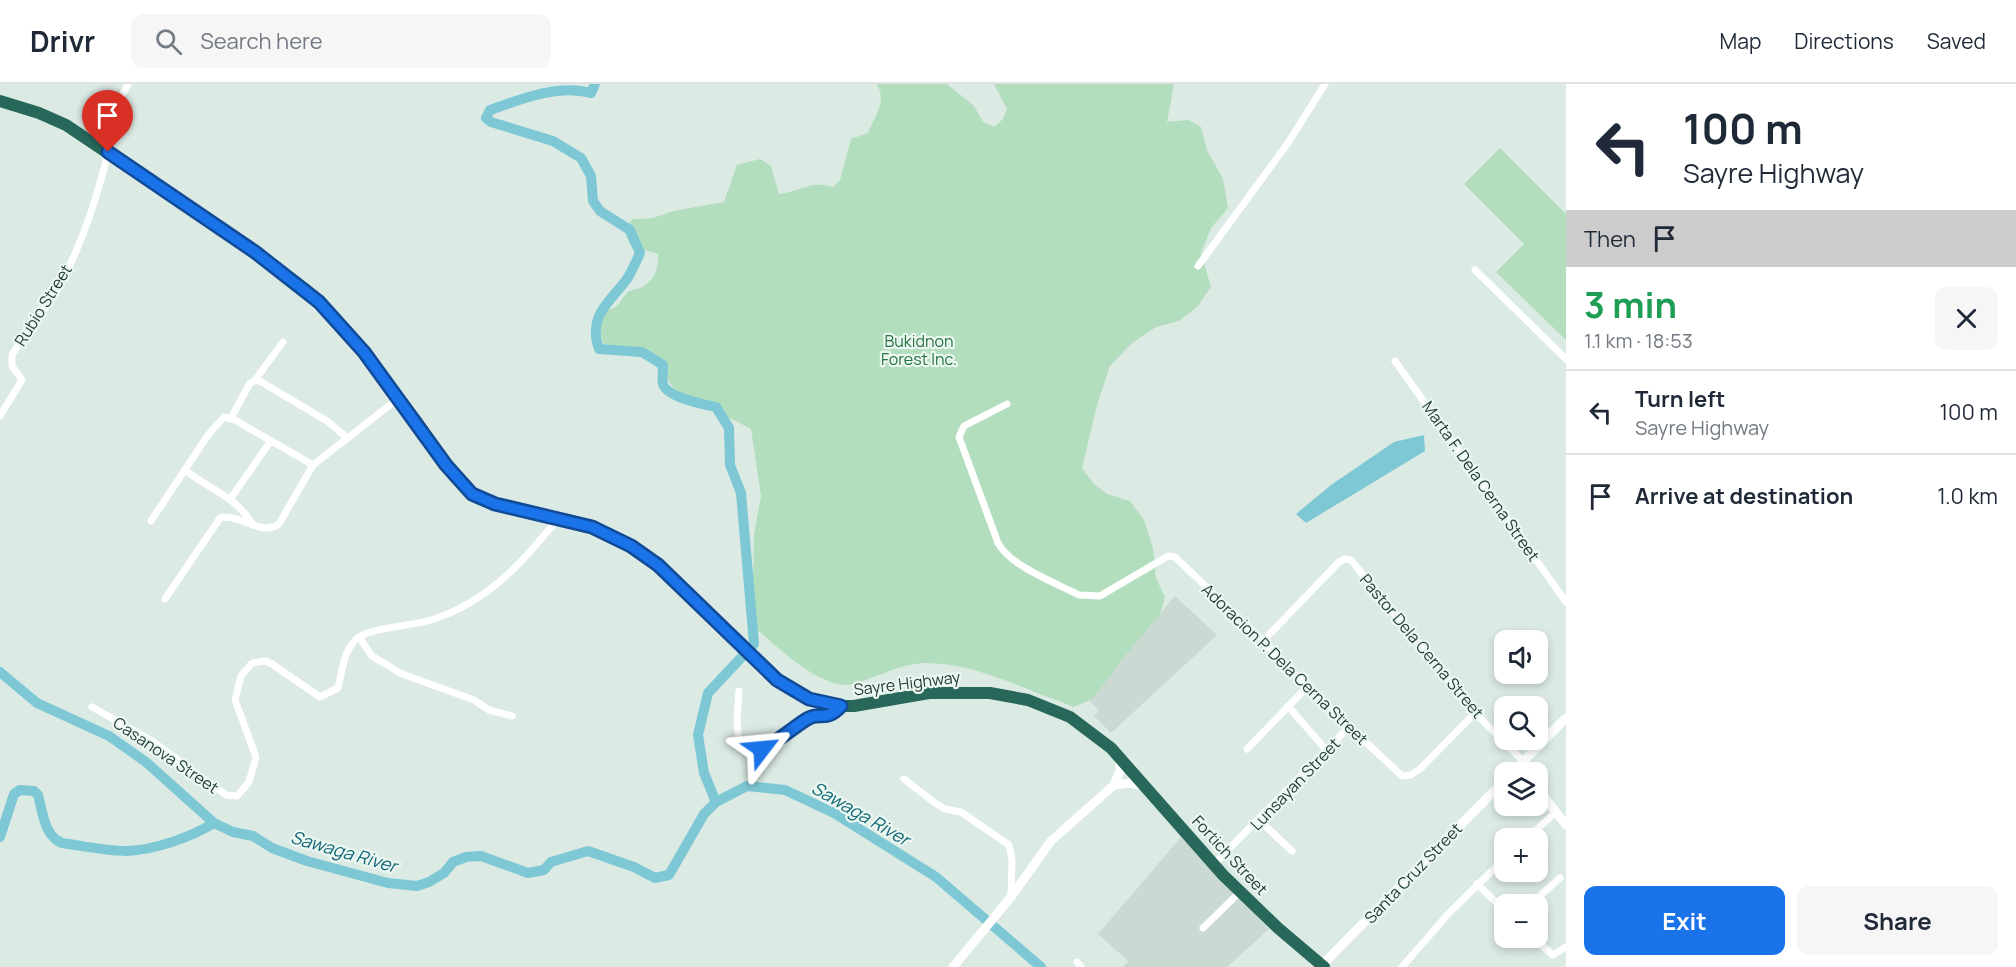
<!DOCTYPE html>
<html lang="en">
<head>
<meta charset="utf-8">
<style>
	:root { --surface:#fff; --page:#f6f6f7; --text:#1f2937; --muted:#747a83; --line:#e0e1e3; --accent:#1a73e8 }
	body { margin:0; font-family:Manrope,sans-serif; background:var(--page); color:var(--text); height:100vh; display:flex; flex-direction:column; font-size:22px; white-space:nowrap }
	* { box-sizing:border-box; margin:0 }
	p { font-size:20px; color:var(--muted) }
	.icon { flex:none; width:33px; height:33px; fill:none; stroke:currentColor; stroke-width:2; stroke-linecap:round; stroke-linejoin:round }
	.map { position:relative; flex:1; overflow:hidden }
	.panel { display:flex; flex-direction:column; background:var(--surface); width:450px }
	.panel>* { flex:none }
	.guide { background:#fff; color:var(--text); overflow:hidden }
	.tools { position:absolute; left:1494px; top:546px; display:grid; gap:12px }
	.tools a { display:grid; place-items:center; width:54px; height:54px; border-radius:12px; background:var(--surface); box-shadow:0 3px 9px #0003; font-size:30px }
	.pin { position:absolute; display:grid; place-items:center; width:51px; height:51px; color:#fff; margin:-62px -26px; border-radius:50% 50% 50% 0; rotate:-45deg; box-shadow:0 0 6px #0007 }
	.pin .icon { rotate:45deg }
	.me { position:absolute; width:66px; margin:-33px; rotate:61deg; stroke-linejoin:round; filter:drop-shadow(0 0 4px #0008) }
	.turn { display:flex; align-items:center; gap:21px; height:126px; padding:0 18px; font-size:27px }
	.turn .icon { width:78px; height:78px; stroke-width:2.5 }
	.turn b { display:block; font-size:42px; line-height:51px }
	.then { display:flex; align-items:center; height:57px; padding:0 18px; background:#0003; gap:12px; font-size:22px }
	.round { display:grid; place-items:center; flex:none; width:63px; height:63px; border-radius:12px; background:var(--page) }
	.headline { display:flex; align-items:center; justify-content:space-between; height:102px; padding:0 18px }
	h1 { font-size:36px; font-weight:700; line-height:45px; color:#1e9e55 }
	.action { display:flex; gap:12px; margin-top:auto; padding:12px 18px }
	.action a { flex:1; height:69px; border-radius:12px; background:var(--accent); color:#fff; font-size:24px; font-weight:700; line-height:69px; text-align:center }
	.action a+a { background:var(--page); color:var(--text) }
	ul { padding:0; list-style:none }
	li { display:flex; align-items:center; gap:18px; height:84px; padding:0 18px; border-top:2px solid var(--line) }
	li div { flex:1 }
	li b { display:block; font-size:22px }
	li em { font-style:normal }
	header { display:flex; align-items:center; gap:36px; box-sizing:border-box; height:84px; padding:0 30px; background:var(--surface); border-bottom:2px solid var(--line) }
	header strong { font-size:28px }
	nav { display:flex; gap:33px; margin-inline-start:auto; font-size:21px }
	.search { width:420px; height:54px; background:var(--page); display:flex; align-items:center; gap:15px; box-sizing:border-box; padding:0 21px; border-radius:12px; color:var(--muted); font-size:22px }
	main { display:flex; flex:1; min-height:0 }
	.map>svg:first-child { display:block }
</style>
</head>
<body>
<header>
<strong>Drivr</strong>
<div class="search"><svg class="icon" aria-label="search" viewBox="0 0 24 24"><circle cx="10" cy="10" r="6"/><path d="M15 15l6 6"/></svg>Search here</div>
<nav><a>Map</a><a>Directions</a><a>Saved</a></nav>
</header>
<main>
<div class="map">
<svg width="1566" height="883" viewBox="0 0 1566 883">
	<rect width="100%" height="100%" fill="#dceae4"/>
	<g fill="#cadad2">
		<path d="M1175,512L1217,551L1111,649L1094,632L1099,626L1087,615Z"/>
		<path d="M1181,753L1269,845L1227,883H1123L1128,877L1098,850Z"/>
	</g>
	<g fill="#b2debe">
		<path d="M877,0H947L974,22L983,38L994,43L1003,35L1007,25L994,0H1174L1167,38L1188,36L1201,43L1207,66L1223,95L1228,124L1211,144L1201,169L1211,203L1197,223L1179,237L1156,243L1132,259L1110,282L1097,321L1082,384L1093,399L1107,410L1130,417L1144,436L1153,464L1156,494L1165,513L1160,530L1119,579L1096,611L1088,617L1073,623C1058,616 1044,612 1030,606C995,592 962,579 924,579C899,580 876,594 853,600C822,608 774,560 752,541L754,450L761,412L751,345L674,305L663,288L645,274L623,269L603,259L599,240L602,228C624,222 616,220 628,208C632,205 638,205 642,203C655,196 659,184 658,170L631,162C624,150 623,145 633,135L653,134L673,127L724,118L737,81L760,75L771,82L779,110C801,108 810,96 833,103L840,96L851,55L868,49C875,31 887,19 877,0Z"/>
		<path d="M1500,64L1566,130V256L1496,188L1524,160L1464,100Z"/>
	</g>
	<path fill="#7ec8d5" d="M1424,351L1425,367L1306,439L1296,430L1331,401L1394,358Z"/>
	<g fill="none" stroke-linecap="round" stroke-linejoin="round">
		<g stroke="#7ec8d5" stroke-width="10">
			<path d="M595,0L591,9C558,0 521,15 490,26L486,34L491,38L553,57L581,74L591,92L593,117L600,127L630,146L640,169C636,178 632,187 627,195C610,218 587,232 599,265L642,268L663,281C663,286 662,295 663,300C667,314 704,320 716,323L729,344L730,381L741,409L754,560L708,609L698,651L704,689L716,718"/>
			<path d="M0,588L37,619L109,652L146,678L214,739L233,748L253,752L272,764L307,777L388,799L417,802L429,798L444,789L453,778L466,773L481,772L528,789L544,786L551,778L588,767L634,783L655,794L669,791L704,730L716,718L747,702L785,706L834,729L936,793L1041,883"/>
			<path d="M0,753L14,710L20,706L34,707L38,711C43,729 44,752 62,759C83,762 106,767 127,767C155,766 191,753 214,739"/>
		</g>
		<g stroke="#fff" stroke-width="7">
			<path d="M96,60L128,0"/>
			<path d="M1198,182L1288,59L1325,0"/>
			<path d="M1475,186L1566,275"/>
			<path d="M1395,277L1566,518"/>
			<path d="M255,296L283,258"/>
			<path d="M1007,320L964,342L959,353L998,459C1010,482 1056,499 1079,511L1100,512L1168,472L1175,473L1263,557L1307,603L1402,692L1411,691L1421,684L1475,629"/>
			<path d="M0,332L22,296L12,282V271C24,250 41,232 54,211C80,167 96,118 108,69"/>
			<path d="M231,334L250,299L258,296L327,337L347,354"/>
			<path d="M185,386C210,406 236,412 253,441"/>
			<path d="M231,414L270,358"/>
			<path d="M151,437L208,351L224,333L235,336L313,381L399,314"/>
			<path d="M165,515L220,434C241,429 260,453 279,440L313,381"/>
			<path d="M359,553L372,572L402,590L474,616L489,626L512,632"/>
			<path d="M1263,557L1339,478L1345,475L1351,476L1475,629L1524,678"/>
			<path d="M739,607L737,636L739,661L749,667L762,665L784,653L809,634L830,632L841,622"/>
			<path d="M1288,622L1327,667"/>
			<path d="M92,623L152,657L226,711L237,712L249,698L256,673L235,616L241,592L252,579L266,577L272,580L320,613L338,604C342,588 344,563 359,553C376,543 411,542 431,536C489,518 521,479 559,434"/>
			<path d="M1247,665L1307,603"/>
			<path d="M904,695L935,719L945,725L961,728L1009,761L1012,776L1011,813"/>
			<path d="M1260,737L1292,767"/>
			<path d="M1527,754L1556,728"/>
			<path d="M1214,780L1349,643"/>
			<path d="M1477,800L1504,826"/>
			<path d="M1531,820L1560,794"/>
			<path d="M1203,844L1240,808"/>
			<path d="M1533,854L1553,871L1566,863"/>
			<path d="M1077,878L1081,883"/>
			<path d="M1402,883L1449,829L1504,775"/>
		</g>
		<g stroke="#fff" stroke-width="9">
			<path d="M1513,688L1566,634"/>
			<path d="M1114,701L1129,699L1144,702"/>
			<path d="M1538,705L1566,741"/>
			<path d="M1322,881L1504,697"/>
			<path d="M953,883L1011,813L1051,757L1114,701L1120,687V673"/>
		</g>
		<path stroke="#27685a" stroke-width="12" d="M0,17L39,29L66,41L255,168L305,205L350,251L416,337L455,393L473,410L495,420L592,443L631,462L658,481L777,596L809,615L841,622H854L929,609H990L1028,616L1070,633L1111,664L1223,791L1278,844L1324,883"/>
	</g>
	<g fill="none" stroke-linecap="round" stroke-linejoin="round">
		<defs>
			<path id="route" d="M108,68L255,168L319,218L364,268L446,381L472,410L495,420L592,443L631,462L658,481L777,596L809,615L841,622C825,639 820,627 807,635C791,645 779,657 762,665"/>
		</defs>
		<use href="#route" stroke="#114b97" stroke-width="15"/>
		<use href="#route" stroke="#1a73e8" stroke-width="10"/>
	</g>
	<g text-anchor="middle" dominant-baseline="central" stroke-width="4.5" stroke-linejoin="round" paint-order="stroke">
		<g font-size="16" fill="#1d3a32" stroke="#ecf7f1">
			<text transform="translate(43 221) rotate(-58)">Rubio Street</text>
			<text transform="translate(1481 397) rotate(55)">Marta F. Dela Cerna Street</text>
			<text transform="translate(1422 562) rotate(50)">Pastor Dela Cerna Street</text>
			<text transform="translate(1285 580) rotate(44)">Adoracion P. Dela Cerna Street</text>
			<text transform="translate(907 599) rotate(-7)">Sayre Highway</text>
			<text transform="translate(166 671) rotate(34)">Casanova Street</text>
			<text transform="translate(1295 700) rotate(-46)">Lunsayan Street</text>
			<text transform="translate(1230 771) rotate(47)">Fortich Street</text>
			<text transform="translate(1413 789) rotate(-46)">Santa Cruz Street</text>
		</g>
		<g font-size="16" fill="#247342" stroke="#ecf7f1">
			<text x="919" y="257">Bukidnon<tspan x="919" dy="18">Forest Inc.</tspan></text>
		</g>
		<g font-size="18" font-style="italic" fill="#146979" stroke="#ecf7f1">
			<text transform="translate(861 729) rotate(30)">Sawaga River</text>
			<text transform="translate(344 767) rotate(16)">Sawaga River</text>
		</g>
	</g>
</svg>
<div class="tools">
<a><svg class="icon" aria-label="sound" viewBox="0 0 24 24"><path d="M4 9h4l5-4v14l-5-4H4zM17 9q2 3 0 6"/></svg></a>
<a><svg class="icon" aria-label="search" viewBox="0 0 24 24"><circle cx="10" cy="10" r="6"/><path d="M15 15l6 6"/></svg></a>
<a><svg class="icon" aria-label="layers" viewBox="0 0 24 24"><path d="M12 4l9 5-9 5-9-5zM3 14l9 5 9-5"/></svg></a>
<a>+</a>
<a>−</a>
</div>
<div class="pin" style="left:108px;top:68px;background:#d93025"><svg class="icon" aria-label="arrive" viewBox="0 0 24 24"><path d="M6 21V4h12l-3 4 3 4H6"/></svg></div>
<svg class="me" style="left:762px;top:665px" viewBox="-20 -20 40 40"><path d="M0-17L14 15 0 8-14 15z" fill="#1a73e8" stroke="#fff" stroke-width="4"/></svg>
</div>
<section class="panel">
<div class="guide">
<div class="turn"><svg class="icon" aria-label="left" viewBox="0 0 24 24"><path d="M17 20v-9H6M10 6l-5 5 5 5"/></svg><div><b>100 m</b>Sayre Highway</div></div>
<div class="then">Then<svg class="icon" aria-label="arrive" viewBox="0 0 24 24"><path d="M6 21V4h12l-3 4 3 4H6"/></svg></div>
</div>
<div class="headline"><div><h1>3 min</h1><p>1.1 km · 18:53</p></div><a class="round"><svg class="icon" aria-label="close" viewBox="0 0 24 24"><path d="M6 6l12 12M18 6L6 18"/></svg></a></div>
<ul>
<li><svg class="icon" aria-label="left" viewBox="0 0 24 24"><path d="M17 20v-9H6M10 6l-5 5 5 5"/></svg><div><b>Turn left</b><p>Sayre Highway</p></div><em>100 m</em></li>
<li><svg class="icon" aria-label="arrive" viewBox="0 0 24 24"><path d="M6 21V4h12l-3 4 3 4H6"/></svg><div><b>Arrive at destination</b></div><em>1.0 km</em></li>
</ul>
<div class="action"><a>Exit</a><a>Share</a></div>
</section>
</main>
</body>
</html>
